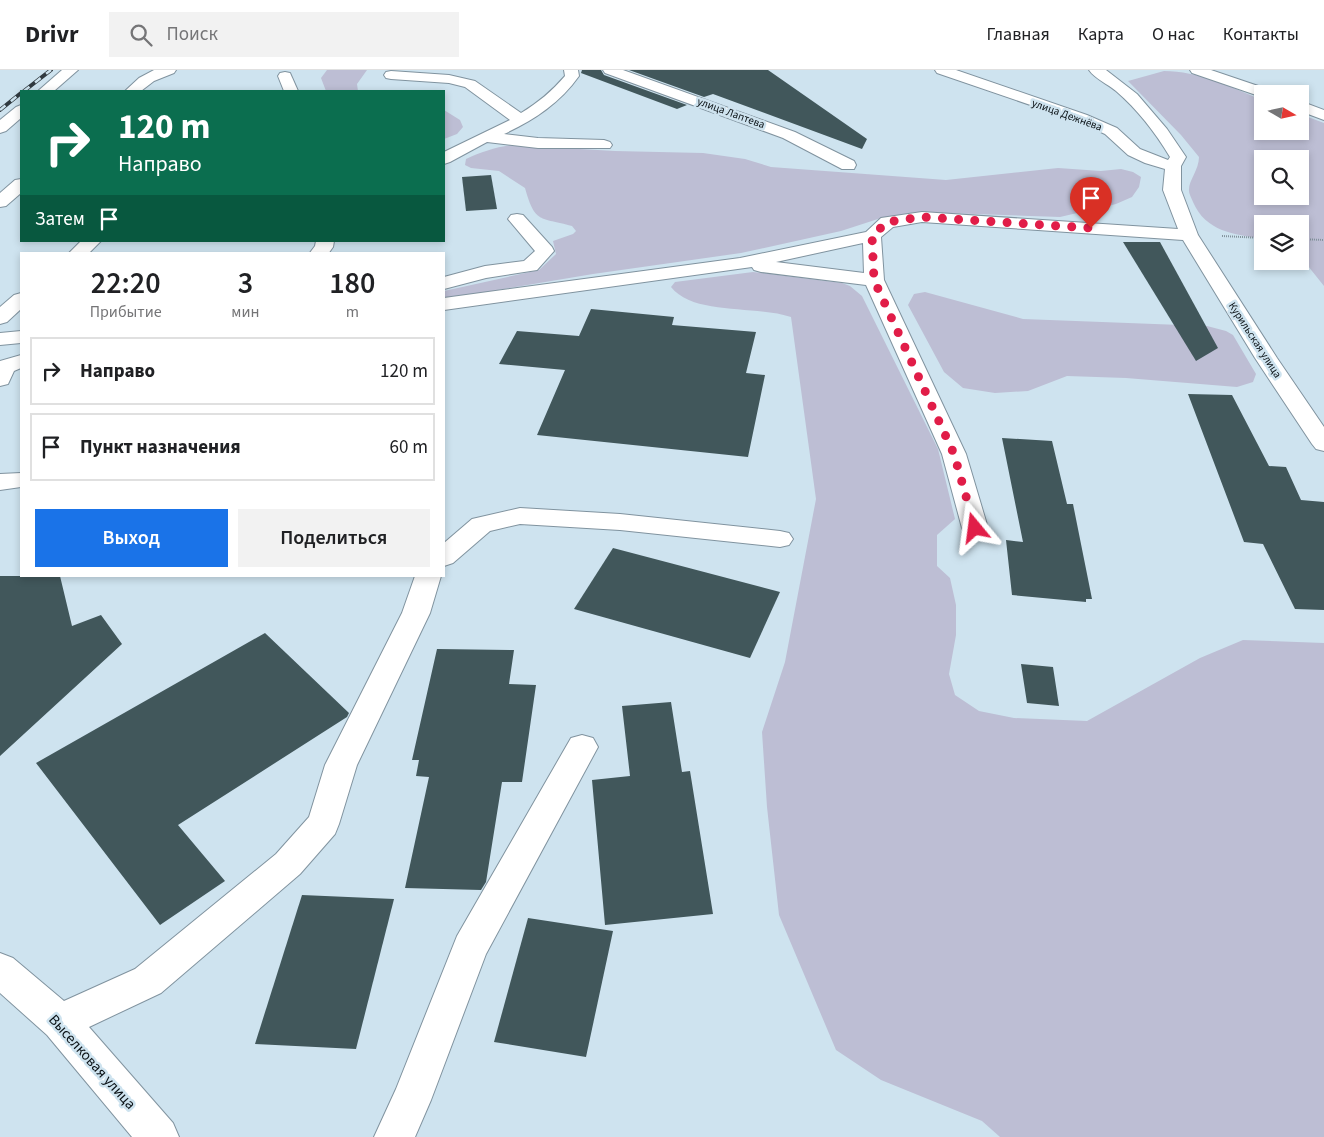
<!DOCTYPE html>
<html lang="ru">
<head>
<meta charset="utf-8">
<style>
	:root { --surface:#fff; --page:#f2f2f2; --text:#202124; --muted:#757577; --line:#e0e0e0; --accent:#1a73e8 }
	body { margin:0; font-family:"Source Sans 3",sans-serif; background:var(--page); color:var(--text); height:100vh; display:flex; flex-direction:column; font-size:19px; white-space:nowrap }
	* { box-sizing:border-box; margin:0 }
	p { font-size:16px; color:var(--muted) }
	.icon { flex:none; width:28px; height:28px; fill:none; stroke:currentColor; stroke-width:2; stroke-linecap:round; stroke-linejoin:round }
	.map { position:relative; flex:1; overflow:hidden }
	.panel { position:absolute; left:20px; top:182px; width:425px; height:325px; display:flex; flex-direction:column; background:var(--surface); border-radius:0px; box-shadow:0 2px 8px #0003 }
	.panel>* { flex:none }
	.hud { position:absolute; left:20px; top:20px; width:425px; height:152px; border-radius:0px; box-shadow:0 2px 8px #0003; background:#0b6e4f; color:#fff; overflow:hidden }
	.needle { width:32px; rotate:99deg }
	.tools { position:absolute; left:1254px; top:15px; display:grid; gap:10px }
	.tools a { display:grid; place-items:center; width:55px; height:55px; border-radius:0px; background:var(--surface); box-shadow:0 2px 8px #0003; font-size:25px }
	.pin { position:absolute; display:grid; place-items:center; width:42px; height:42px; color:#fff; margin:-51px -21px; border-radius:50% 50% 50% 0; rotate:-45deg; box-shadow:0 0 5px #0007 }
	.pin .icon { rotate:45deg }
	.me { position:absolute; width:55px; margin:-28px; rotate:344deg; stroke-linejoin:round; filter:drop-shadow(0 0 4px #0008) }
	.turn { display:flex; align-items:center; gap:18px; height:105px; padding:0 15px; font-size:22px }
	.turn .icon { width:65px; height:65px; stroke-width:2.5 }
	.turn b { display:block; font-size:35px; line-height:42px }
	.then { display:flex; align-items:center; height:48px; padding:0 15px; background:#0003; gap:10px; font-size:19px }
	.eta { display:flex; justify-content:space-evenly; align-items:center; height:85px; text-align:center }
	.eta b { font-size:30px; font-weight:600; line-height:35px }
	.cta { display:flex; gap:10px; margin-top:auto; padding:10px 15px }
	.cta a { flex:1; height:58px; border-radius:0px; background:var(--accent); color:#fff; font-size:20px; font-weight:600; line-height:58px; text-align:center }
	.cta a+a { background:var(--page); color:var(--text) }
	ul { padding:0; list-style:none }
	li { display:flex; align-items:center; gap:15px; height:68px; margin:0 10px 8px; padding:0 5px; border:2px solid var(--line); border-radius:0px }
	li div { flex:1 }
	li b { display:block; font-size:19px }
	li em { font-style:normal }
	header { display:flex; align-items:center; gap:30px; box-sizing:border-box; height:70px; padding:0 25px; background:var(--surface); border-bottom:1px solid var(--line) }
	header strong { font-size:24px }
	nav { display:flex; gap:28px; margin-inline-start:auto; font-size:18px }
	.search { width:350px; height:45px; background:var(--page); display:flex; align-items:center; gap:12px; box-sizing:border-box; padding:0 18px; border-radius:0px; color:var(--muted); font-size:19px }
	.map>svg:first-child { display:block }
</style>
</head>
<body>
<header>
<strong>Drivr</strong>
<div class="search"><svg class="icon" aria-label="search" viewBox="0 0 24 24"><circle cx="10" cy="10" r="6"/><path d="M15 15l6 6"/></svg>Поиск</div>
<nav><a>Главная</a><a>Карта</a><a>О нас</a><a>Контакты</a></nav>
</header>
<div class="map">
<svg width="1324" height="1067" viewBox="0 0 1324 1067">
	<rect width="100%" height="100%" fill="#cee3ef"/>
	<g fill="#bdbed4" fill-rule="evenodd">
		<path d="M327,0H367L357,14L358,21H326L321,8Z"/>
		<path d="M1164,1C1198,1 1231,17 1262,30V61H1300V44L1324,53V216L1300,186V154H1262V169C1234,164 1206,162 1193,132C1192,129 1189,124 1189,121C1188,111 1199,100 1199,87L1181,65L1128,11ZM1262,89H1300V126H1262Z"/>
		<path d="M444,40L460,50L463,57L457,64L444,69Z"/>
		<path d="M512,75L615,81L703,83L745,89L771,97L946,110L1058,98L1101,101L1121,99L1133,102L1141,107L1139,117L1132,127L1116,134L1060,147L917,142L878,149L841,161L741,183L593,204L444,229V221L539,200L556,184L553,171L573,164L576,161L572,156C540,147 535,154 525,118L499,101L471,98L465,95L466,89C481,82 496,77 512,75Z"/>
		<path d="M753,202L842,213L850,216L862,226L938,379L955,449L937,465V496L950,508L956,535V565L949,604L955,625L979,641L1014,648L1087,651L1200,588L1243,570L1324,573V1067H1000L982,1051L881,1010L836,980L779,845L767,737L762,662L785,592L816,429L791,247C757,235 694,246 671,217L675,212Z"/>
		<path d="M925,222L1023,249L1207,256L1226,261L1233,265L1256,304L1253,312L1237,317L1126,308L1067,306L1028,321L995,323L963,318L944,302L908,235L914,224Z"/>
	</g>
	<g fill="#41575b">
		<path d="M582,0H601L604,5L687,35L677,39L581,3Z"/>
		<path d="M629,0H768L867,69L862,79L713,24L704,27Z"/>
		<path d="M491,105L497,139L466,141L462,107Z"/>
		<path d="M1123,172H1160L1218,278L1196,291Z"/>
		<path d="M591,239L674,247L672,255L756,262L746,303L765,305L748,387L537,365L565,300L499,294L517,261L579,266Z"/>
		<path d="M1188,324L1232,325L1269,396L1286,397L1301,430L1324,432V540L1295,539L1263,474L1244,472Z"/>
		<path d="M1002,368L1052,371L1067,434H1073L1092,529H1086V532L1012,525L1006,470L1023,472Z"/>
		<path d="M613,478L780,522L750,588L574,539Z"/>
		<path d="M0,506H60L72,556L101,545L122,574L0,686Z"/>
		<path d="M265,563L349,643L347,647L178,755L225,811L160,855L36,693Z"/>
		<path d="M437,579L514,580L509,614L536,615L522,712H502L486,812L481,820L405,818L429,707L416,706L419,690H412Z"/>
		<path d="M1021,594L1053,597L1059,636L1027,633Z"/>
		<path d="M671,632L682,702L690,701L713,844L605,855L592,710L630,706L622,636Z"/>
		<path d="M302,825L394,829L356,979L255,974Z"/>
		<path d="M528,848L613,861L586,987L494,972Z"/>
	</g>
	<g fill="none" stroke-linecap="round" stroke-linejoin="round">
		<defs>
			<g id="minor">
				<path d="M62,0H78L54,21H38Z"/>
				<path d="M154,0H176L174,3L154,11L141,21H125L139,8Z"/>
				<path d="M564,0H578L579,6C560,33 534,50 504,64L538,68L604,70L610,72L612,75L610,78H538L487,72L450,92L444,94V82L510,50L465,17L449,13L391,9L386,8L384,5L386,2L391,1L449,5L475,11L521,43C538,33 552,21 565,6Z"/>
				<path d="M603,0H623L795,62L854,91L856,95L854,99H842L783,68L605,3Z"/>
				<path d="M935,0H956L1087,45L1117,58L1140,79L1168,90L1170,87C1155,62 1138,40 1116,21C1108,14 1095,9 1089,0H1106L1137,24L1167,59L1186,87L1181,96V120L1198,165L1277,288L1324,357V381L1316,379L1312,374L1255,288L1183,170L922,152L893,157L881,167L884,210L966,384L988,458L984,464L975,466L966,464L962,458L942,384L866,215L761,202L754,200L752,197L444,240V228L740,188L866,162L881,148L922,142L1178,159L1163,120L1165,99L1145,93L1128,85L1105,64L1077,51L937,3ZM863,173L864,203L776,192Z"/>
				<path d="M1190,0H1211L1273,21L1275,24H1262V27L1192,3Z"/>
				<path d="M285,2L290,3L298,21H284L278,6L280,3Z"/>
				<path d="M1300,31L1324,40V50L1300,41Z"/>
				<path d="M21,35V48L6,61L0,63V50L16,37Z"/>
				<path d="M21,109V123L6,136L0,137V123L15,110Z"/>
				<path d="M517,144L523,145L552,177L554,181L537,200L486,208L444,219V207L485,196L524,191L535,181L508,149L511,145Z"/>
				<path d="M81,171H101L88,184H68Z"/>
				<path d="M316,171H334L333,177L328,184H309L315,176Z"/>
				<path d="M21,223V239L7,252L0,254V237L14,225Z"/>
				<path d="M21,261V273L0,275V263Z"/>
				<path d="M21,285V298L14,301L8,314L0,316V291Z"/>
				<path d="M21,403V417L0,420V404Z"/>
				<path d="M520,438L620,444L780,461L789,463L793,469L789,475L780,477L620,460L520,454L490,461L453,493L444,496V473L472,449Z"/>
				<path d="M415,506H441L430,543L357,695L339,754L335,764L300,804L161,923L89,957L173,1053L179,1067H132L47,965L0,923V883L13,888L64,931L135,899L276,784L309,747L325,695L402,543Z"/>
				<path d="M582,665L593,668L598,677L486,884L431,1030L415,1067H374L396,1019L457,866L571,668Z"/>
			</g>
		</defs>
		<use href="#minor" stroke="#80939f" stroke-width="2"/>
		<g stroke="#83939c" stroke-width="2" stroke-dasharray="1 1" stroke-linecap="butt">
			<path d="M1222,166L1262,168"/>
			<path d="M1300,169L1324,170"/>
		</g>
		<use href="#minor" fill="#fff" fill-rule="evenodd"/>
		<defs>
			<g id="rail">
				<path d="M24,21L51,0"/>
				<path d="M0,40L21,23"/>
			</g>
		</defs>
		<use href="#rail" stroke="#313a40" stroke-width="4"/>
		<use href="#rail" stroke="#cee3ef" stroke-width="2.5" stroke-dasharray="7" stroke-linecap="butt"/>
	</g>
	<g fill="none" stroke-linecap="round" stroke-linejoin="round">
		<path stroke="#e11d48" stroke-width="9" stroke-dasharray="0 16.2" d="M975,458L954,384L874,210L872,166L887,152L922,147L1091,158"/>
	</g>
	<g text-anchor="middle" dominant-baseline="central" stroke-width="5" stroke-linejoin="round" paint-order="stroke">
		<g font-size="11" fill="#0a1115" stroke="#cee3ef">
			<text transform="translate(731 43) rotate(20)">улица Лаптева</text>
			<text transform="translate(1067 45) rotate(20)">улица Дежнёва</text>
			<text transform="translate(1255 270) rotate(57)">Курильская улица</text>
		</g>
		<g font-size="15" fill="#0a1115" stroke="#cee3ef">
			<text transform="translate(92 992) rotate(48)">Выселковая улица</text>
		</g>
	</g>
</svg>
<div class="tools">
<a><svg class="needle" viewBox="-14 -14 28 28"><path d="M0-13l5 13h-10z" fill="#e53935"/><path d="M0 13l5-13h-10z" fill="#757577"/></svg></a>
<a><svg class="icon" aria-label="search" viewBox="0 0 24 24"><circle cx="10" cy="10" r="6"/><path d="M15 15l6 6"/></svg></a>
<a><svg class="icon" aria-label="layers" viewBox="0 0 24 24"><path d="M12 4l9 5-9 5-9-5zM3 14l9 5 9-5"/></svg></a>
</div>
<div class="pin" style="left:1091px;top:158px;background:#d93025"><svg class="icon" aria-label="arrive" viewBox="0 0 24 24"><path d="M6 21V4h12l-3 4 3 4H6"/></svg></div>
<svg class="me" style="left:975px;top:458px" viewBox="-20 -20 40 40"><path d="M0-17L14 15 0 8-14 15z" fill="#e11d48" stroke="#fff" stroke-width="4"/></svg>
<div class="hud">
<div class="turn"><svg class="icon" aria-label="right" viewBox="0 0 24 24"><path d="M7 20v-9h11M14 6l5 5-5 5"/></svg><div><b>120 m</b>Направо</div></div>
<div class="then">Затем<svg class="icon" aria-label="arrive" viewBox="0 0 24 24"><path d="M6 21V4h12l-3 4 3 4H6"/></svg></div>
</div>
<section class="panel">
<div class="eta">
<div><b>22:20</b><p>Прибытие</p></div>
<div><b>3</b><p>мин</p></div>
<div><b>180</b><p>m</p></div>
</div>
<ul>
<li><svg class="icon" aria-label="right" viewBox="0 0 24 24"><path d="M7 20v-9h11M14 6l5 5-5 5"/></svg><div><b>Направо</b></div><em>120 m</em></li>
<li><svg class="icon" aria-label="arrive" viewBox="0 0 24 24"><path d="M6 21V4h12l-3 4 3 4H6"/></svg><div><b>Пункт назначения</b></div><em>60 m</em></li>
</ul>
<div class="cta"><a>Выход</a><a>Поделиться</a></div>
</section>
</div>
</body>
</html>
